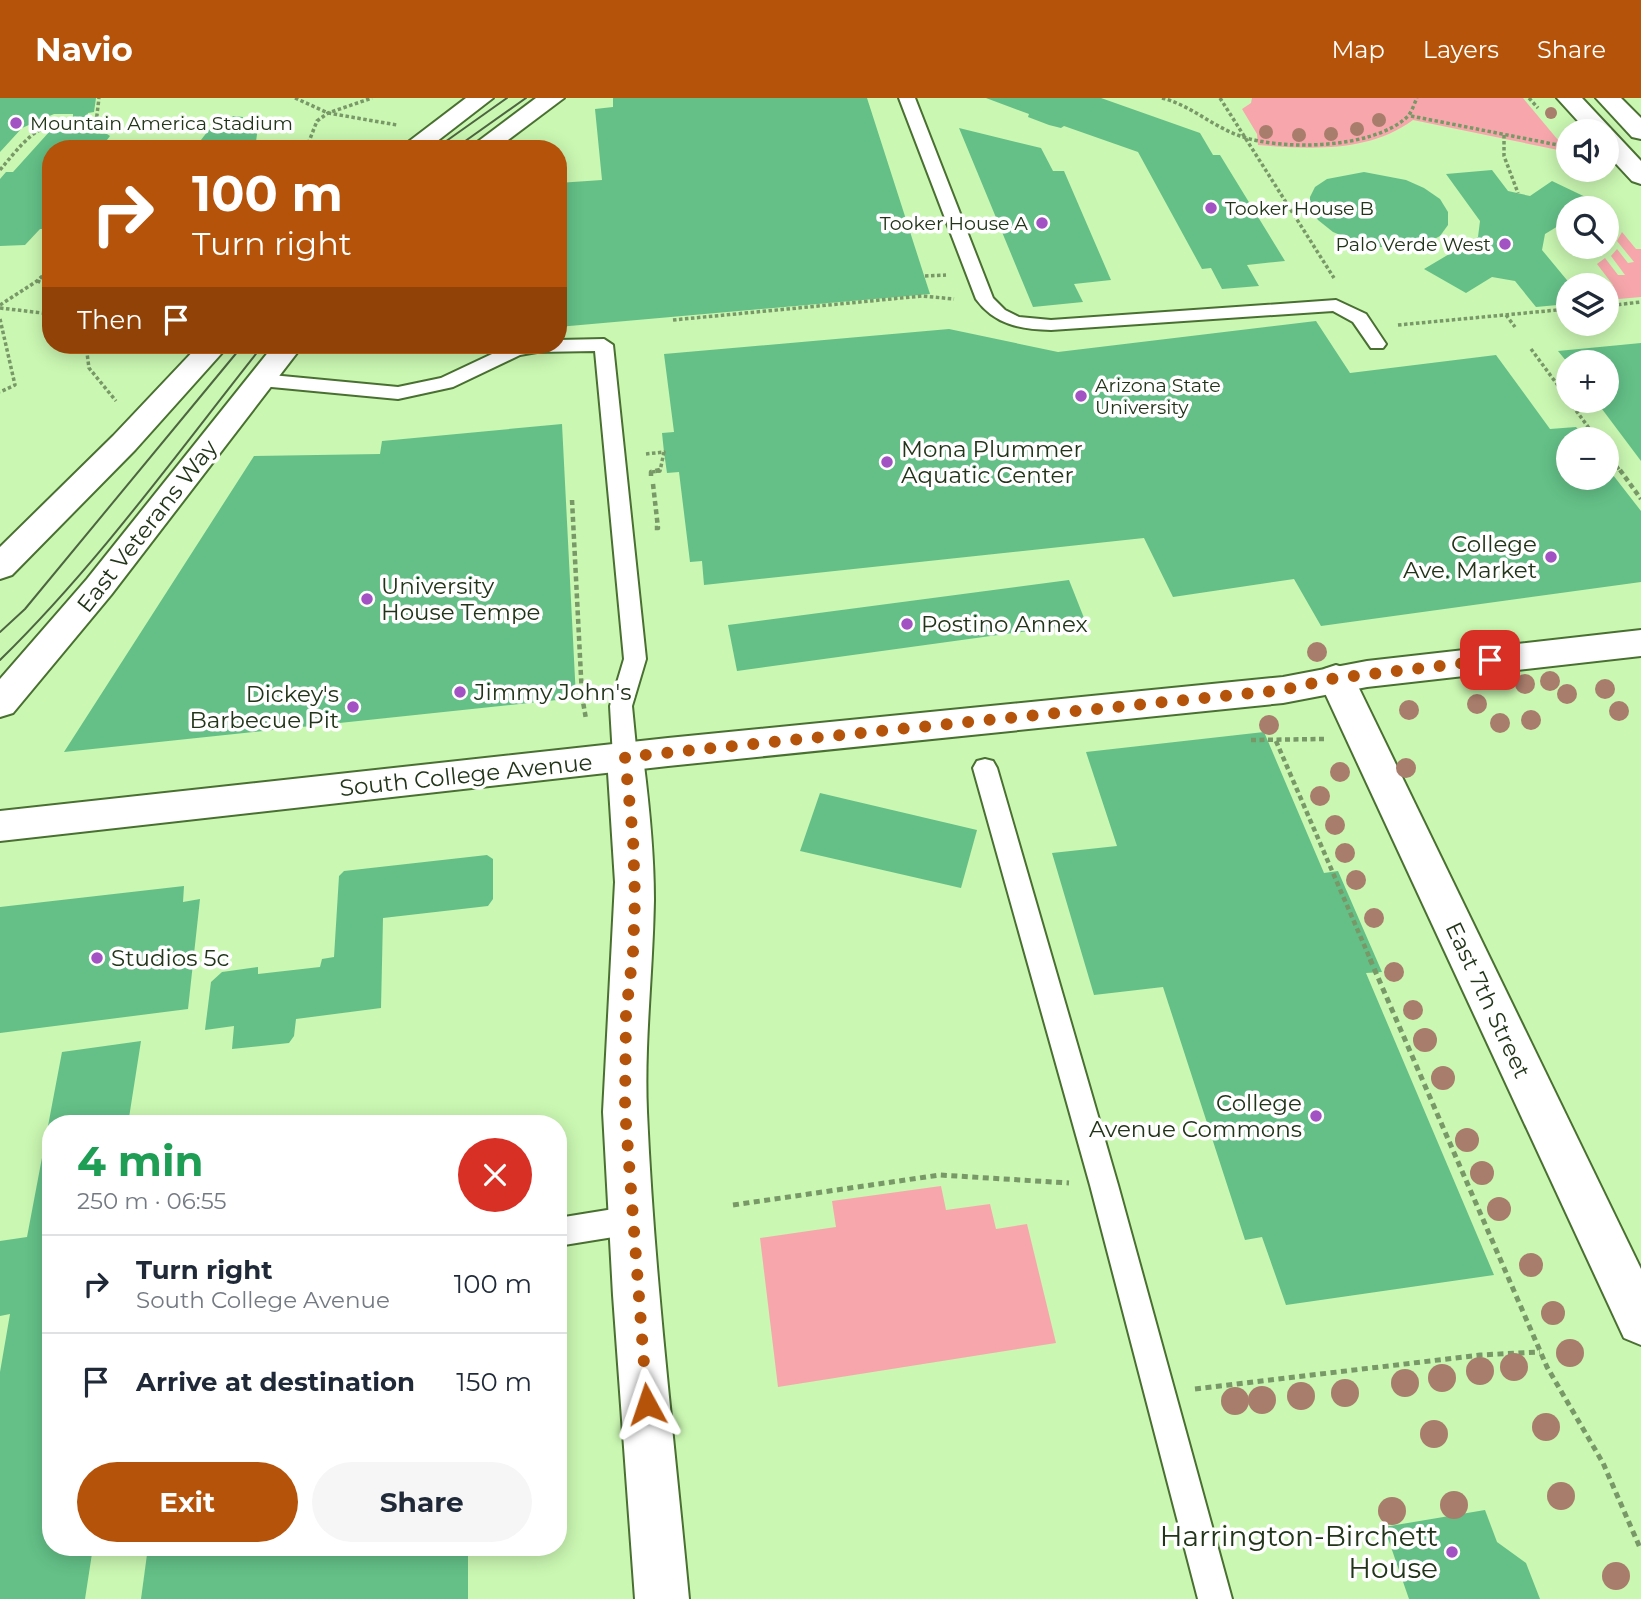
<!DOCTYPE html>
<html lang="en">
<head>
<meta charset="utf-8">
<style>
	:root { --surface:#fff; --page:#f6f6f7; --text:#1f2937; --muted:#747a83; --line:#e0e1e3; --accent:#b45309 }
	body { margin:0; font-family:Montserrat,sans-serif; background:var(--page); color:var(--text); height:100vh; display:flex; flex-direction:column; font-size:26px; white-space:nowrap }
	* { box-sizing:border-box; margin:0 }
	p { font-size:23px; color:var(--muted) }
	.icon { flex:none; width:38px; height:38px; fill:none; stroke:currentColor; stroke-width:2; stroke-linecap:round; stroke-linejoin:round }
	.map { position:relative; flex:1; overflow:hidden }
	.side { position:absolute; left:42px; top:1017px; width:525px; height:441px; display:flex; flex-direction:column; background:var(--surface); border-radius:28px; box-shadow:0 4px 18px #0003 }
	.side>* { flex:none }
	.banner { position:absolute; left:42px; top:42px; width:525px; height:214px; border-radius:28px; box-shadow:0 4px 18px #0003; background:#b45309; color:#fff; overflow:hidden }
	.controls { position:absolute; left:1556px; top:21px; display:grid; gap:14px }
	.controls a { display:grid; place-items:center; width:63px; height:63px; border-radius:50%; background:var(--surface); box-shadow:0 4px 18px #0003; font-size:35px }
	.pin { position:absolute; display:grid; place-items:center; width:60px; height:60px; color:#fff; margin:-30px; border-radius:14px; box-shadow:0 4px 10px #0006 }
	.me { position:absolute; width:77px; margin:-38px; rotate:355deg; stroke-linejoin:round; filter:drop-shadow(0 0 5px #0008) }
	.turn { display:flex; align-items:center; gap:24px; height:147px; padding:0 35px; font-size:32px }
	.turn .icon { width:91px; height:91px; stroke-width:2.5 }
	.turn b { display:block; font-size:49px; line-height:60px }
	.then { display:flex; align-items:center; height:66px; padding:0 35px; background:#0003; gap:14px; font-size:26px }
	.round { display:grid; place-items:center; flex:none; width:74px; height:74px; border-radius:37px; background:var(--page) }
	.overview { display:flex; align-items:center; justify-content:space-between; height:119px; padding:0 35px }
	h1 { font-size:42px; font-weight:700; line-height:52px; color:#1e9e55 }
	.primary-button { display:flex; gap:14px; margin-top:auto; padding:14px 35px }
	.primary-button a { flex:1; height:80px; border-radius:42px; background:var(--accent); color:#fff; font-size:28px; font-weight:700; line-height:80px; text-align:center }
	.primary-button a+a { background:var(--page); color:var(--text) }
	ul { padding:0; list-style:none }
	li { display:flex; align-items:center; gap:21px; height:98px; padding:0 35px; border-top:2px solid var(--line) }
	li div { flex:1 }
	li b { display:block; font-size:26px }
	li em { font-style:normal }
	header { display:flex; align-items:center; gap:42px; box-sizing:border-box; height:98px; padding:0 35px; background:var(--accent); color:#fff }
	header strong { font-size:33px }
	nav { display:flex; gap:38px; margin-inline-start:auto; font-size:24px }
	.map>svg:first-child { display:block }
</style>
</head>
<body>
<header>
<strong>Navio</strong>
<nav><a>Map</a><a>Layers</a><a>Share</a></nav>
</header>
<div class="map">
<svg width="1641" height="1501" viewBox="0 0 1641 1501">
	<rect width="100%" height="100%" fill="#caf7b2"/>
	<g fill="#f7a7ac">
		<path d="M1252,0H1523L1568,54L1413,22C1368,55 1311,51 1258,47L1257,36L1242,11L1251,5Z"/>
		<path d="M1622,134L1636,151H1641V199L1607,202V189L1613,187L1597,166L1605,160L1618,177H1625L1611,158L1617,151L1628,165L1634,164L1617,143Z"/>
		<path d="M941,1088L946,1112L990,1106L996,1131L1027,1126L1056,1245L778,1289L760,1140L836,1129L832,1103Z"/>
	</g>
	<g fill="#64c087">
		<path d="M0,0H96L94,14L88,15L87,19L73,20V16H54L22,30L0,54Z"/>
		<path d="M613,0H867L930,196L558,229V85L602,82L595,11L613,9Z"/>
		<path d="M986,0H1101L1200,35L1213,57H1220L1285,163L1247,167L1259,188L1222,191L1211,170L1202,171L1138,54L1064,28L1061,30L1049,27L1028,19L1029,16Z"/>
		<path d="M233,18L243,19V29H258L255,51H194L211,29H225Z"/>
		<path d="M959,30L1041,50L1053,73H1064L1111,182L1074,186L1083,204L1033,209Z"/>
		<path d="M50,33L107,36L110,38L100,51H51V131H40L25,147L0,148V81L6,74H13Z"/>
		<path d="M1492,72L1508,93L1530,98L1552,83L1598,105L1588,110H1568V122L1545,136L1542,152L1571,187H1568V206L1536,209L1515,183L1492,179L1466,195L1424,171L1478,139L1480,123L1446,76Z"/>
		<path d="M1364,74L1406,82L1424,90L1440,101L1448,114V127L1440,138L1425,146L1403,150L1378,149L1354,143L1333,134L1318,122L1310,111V99L1315,89L1327,81Z"/>
		<path d="M1316,223L1350,275L1496,257L1550,331L1576,329L1586,341H1568V380H1606V368L1641,413V484L1321,528L1294,481L1173,499L1144,440L704,487L702,463L690,464L679,374L667,375L664,354L662,335L674,334L664,256L949,231L1058,254Z"/>
		<path d="M1641,245V363L1596,303H1606V264H1567L1558,253Z"/>
		<path d="M562,326L576,600L64,654L254,358L380,356L382,343Z"/>
		<path d="M1069,482L1086,525L737,573L728,527Z"/>
		<path d="M1264,634L1324,775L1338,773L1382,874L1366,875L1494,1177L1286,1207L1262,1139L1245,1142L1163,889L1094,897L1052,755L1117,748L1086,654Z"/>
		<path d="M820,695L977,732L961,790L800,753Z"/>
		<path d="M487,757L493,761V801L488,808L383,820L381,910L296,921L294,938L289,945L232,951L234,928L205,932L211,884L222,874L258,869V876L320,869L322,861L334,859L339,778L344,773Z"/>
		<path d="M184,788L183,804L200,801L188,911L0,935V809Z"/>
		<path d="M141,943L128,1026H51V1449H93L85,1501H0V1274L10,1216L0,1218V1143L27,1139L62,954Z"/>
		<path d="M1485,1412L1497,1444L1526,1465L1540,1501H1409L1384,1429Z"/>
		<path d="M148,1449H468V1501H141Z"/>
	</g>
	<g fill="none" stroke-linecap="round" stroke-linejoin="round">
		<defs>
			<g id="service">
				<path d="M899,0H915L993,200L1005,212L1019,219L1051,222L1336,202L1366,216L1386,246L1383,250H1371L1353,224L1333,213L1051,232C1020,231 995,227 976,201Z"/>
				<path d="M604,241L613,247L646,561L632,608L637,659L633,665L625,668L617,665L613,659L610,608L624,561L595,253L537,254L520,257L453,289L398,301L261,288L252,282L261,276L398,289L441,280L509,248L558,247V242Z"/>
				<path d="M985,661L993,663L997,670L1118,1087L1232,1501H1198L1090,1087L973,670L977,663Z"/>
				<path d="M632,1108L642,1112L647,1122L642,1132L632,1136L558,1148V1120Z"/>
			</g>
			<g id="minor">
				<path d="M1336,567L1348,571L1354,580L1641,1171V1247L1624,1240L1318,580L1324,571Z"/>
				<path d="M625,645L638,649L643,659C649,706 654,754 654,802C653,873 644,943 647,1014C654,1177 674,1339 689,1501H635L613,1197L603,1014L615,784L607,659L612,649Z"/>
			</g>
			<g id="tertiary">
				<path d="M466,0H493L427,51H399Z"/>
				<path d="M536,0H564L496,51H468Z"/>
				<path d="M199,247H229L135,352L12,477L0,481V449L113,338Z"/>
				<path d="M274,247H303L111,497L13,615L0,619V581L87,481Z"/>
				<path d="M1641,532V558L1367,589L1283,605L668,668L0,743V713L668,640L1283,579L1367,563Z"/>
			</g>
			<g id="secondary">
				<path d="M1557,0H1582L1641,63V86L1632,83L1606,55V33H1587Z"/>
				<path d="M1596,0H1621L1641,20V41L1632,39Z"/>
			</g>
		</defs>
		<use href="#service" stroke="#497031" stroke-width="4"/>
		<use href="#minor" stroke="#497031" stroke-width="4"/>
		<use href="#tertiary" stroke="#497031" stroke-width="4"/>
		<use href="#secondary" stroke="#497031" stroke-width="4"/>
		<g stroke="#789867" stroke-width="3.5" stroke-dasharray="3.5 2.5" stroke-linecap="butt">
			<path d="M295,0L328,15L397,27"/>
			<path d="M1162,0C1190,7 1212,28 1240,38C1282,53 1373,51 1407,19C1412,14 1414,6 1417,0"/>
			<path d="M1220,0L1334,180"/>
			<path d="M1529,0L1538,10"/>
			<path d="M1411,18L1568,49"/>
			<path d="M1504,37V58L1518,95"/>
			<path d="M306,51L317,23L328,15L372,0"/>
			<path d="M0,72C35,30 39,23 96,25L99,0"/>
			<path d="M925,178L946,177"/>
			<path d="M37,183L51,188"/>
			<path d="M0,207L37,183L51,170"/>
			<path d="M1606,208L1641,204"/>
			<path d="M0,210L51,216"/>
			<path d="M1506,217L1515,229"/>
			<path d="M0,221L15,287L0,294"/>
			<path d="M673,222L922,198L954,201"/>
			<path d="M1398,227L1568,211"/>
			<path d="M82,247L87,255L89,270L116,303"/>
			<path d="M1531,251L1568,301"/>
			<path d="M1569,303L1597,341"/>
			<path d="M1606,354L1621,374"/>
			<path d="M646,356L664,354L660,373L651,374"/>
		</g>
		<g stroke="#789867" stroke-width="4.5" stroke-dasharray="5 3.5" stroke-linecap="butt">
			<path d="M1620,372L1641,401"/>
			<path d="M651,378V374L660,372"/>
			<path d="M653,386L658,430H654"/>
			<path d="M572,402L582,598L586,621"/>
			<path d="M1251,642L1324,641"/>
			<path d="M1276,643L1371,863"/>
		</g>
		<g stroke="#789867" stroke-width="5" stroke-dasharray="6 4.5" stroke-linecap="butt">
			<path d="M1370,861L1547,1269L1603,1365L1641,1452"/>
			<path d="M733,1107L940,1077L1069,1085"/>
			<path d="M1195,1291L1480,1257L1540,1254"/>
		</g>
		<use href="#service" fill="#fff" fill-rule="evenodd"/>
		<use href="#minor" fill="#fff" fill-rule="evenodd"/>
		<use href="#tertiary" fill="#fff" fill-rule="evenodd"/>
		<use href="#secondary" fill="#fff" fill-rule="evenodd"/>
		<g stroke="#4d6540" stroke-width="2">
			<path d="M435,51L507,0"/>
			<path d="M454,51L526,0"/>
			<path d="M0,534L25,511L243,247"/>
			<path d="M0,562C98,466 178,354 263,247"/>
		</g>
	</g>
	<g fill="#a97d6c">
		<circle cx="1551" cy="15" r="6"/>
		<circle cx="1379" cy="22" r="7"/>
		<circle cx="1357" cy="31" r="7"/>
		<circle cx="1266" cy="34" r="7"/>
		<circle cx="1331" cy="36" r="7"/>
		<circle cx="1299" cy="37" r="7"/>
		<circle cx="1317" cy="554" r="10"/>
		<circle cx="1550" cy="583" r="10"/>
		<circle cx="1525" cy="586" r="10"/>
		<circle cx="1605" cy="591" r="10"/>
		<circle cx="1567" cy="596" r="10"/>
		<circle cx="1477" cy="606" r="10"/>
		<circle cx="1409" cy="612" r="10"/>
		<circle cx="1619" cy="613" r="10"/>
		<circle cx="1531" cy="622" r="10"/>
		<circle cx="1500" cy="625" r="10"/>
		<circle cx="1269" cy="627" r="10"/>
		<circle cx="1406" cy="670" r="10"/>
		<circle cx="1340" cy="674" r="10"/>
		<circle cx="1320" cy="698" r="10"/>
		<circle cx="1335" cy="727" r="10"/>
		<circle cx="1345" cy="755" r="10"/>
		<circle cx="1356" cy="782" r="10"/>
		<circle cx="1374" cy="820" r="10"/>
		<circle cx="1394" cy="874" r="10"/>
		<circle cx="1413" cy="912" r="10"/>
		<circle cx="1425" cy="942" r="12"/>
		<circle cx="1443" cy="980" r="12"/>
		<circle cx="1467" cy="1042" r="12"/>
		<circle cx="1482" cy="1075" r="12"/>
		<circle cx="1499" cy="1111" r="12"/>
		<circle cx="1531" cy="1167" r="12"/>
		<circle cx="1553" cy="1215" r="12"/>
		<circle cx="1570" cy="1255" r="14"/>
		<circle cx="1514" cy="1269" r="14"/>
		<circle cx="1480" cy="1273" r="14"/>
		<circle cx="1442" cy="1280" r="14"/>
		<circle cx="1405" cy="1285" r="14"/>
		<circle cx="1345" cy="1295" r="14"/>
		<circle cx="1301" cy="1298" r="14"/>
		<circle cx="1262" cy="1302" r="14"/>
		<circle cx="1235" cy="1303" r="14"/>
		<circle cx="1546" cy="1329" r="14"/>
		<circle cx="1434" cy="1336" r="14"/>
		<circle cx="1561" cy="1398" r="14"/>
		<circle cx="1454" cy="1407" r="14"/>
		<circle cx="1392" cy="1413" r="14"/>
		<circle cx="1616" cy="1478" r="14"/>
	</g>
	<g fill="none" stroke-linecap="round" stroke-linejoin="round">
		<path stroke="#b45309" stroke-width="12" stroke-dasharray="0 21.6" d="M647,1306L625,1012L626,916L633,854L635,801L633,740L625,659L1283,592L1336,580L1490,562"/>
	</g>
	<g fill="#a252c3" stroke="#fff" stroke-width="2.5">
		<circle cx="16" cy="25" r="7"/>
		<circle cx="1211" cy="110" r="7"/>
		<circle cx="1042" cy="125" r="7"/>
		<circle cx="1505" cy="146" r="7"/>
		<circle cx="1081" cy="298" r="7"/>
		<circle cx="887" cy="364" r="7"/>
		<circle cx="1551" cy="459" r="7"/>
		<circle cx="367" cy="501" r="7"/>
		<circle cx="907" cy="526" r="7"/>
		<circle cx="460" cy="594" r="7"/>
		<circle cx="353" cy="609" r="7"/>
		<circle cx="97" cy="860" r="7"/>
		<circle cx="1316" cy="1018" r="7"/>
		<circle cx="1452" cy="1454" r="7"/>
	</g>
	<g text-anchor="middle" dominant-baseline="central" stroke-width="7" stroke-linejoin="round" paint-order="stroke">
		<g font-size="19" fill="#223419" stroke="#fff" text-anchor="start">
			<text x="30" y="25">Mountain America Stadium</text>
			<text x="1225" y="110">Tooker House B</text>
			<text x="1028" y="125" text-anchor="end">Tooker House A</text>
			<text x="1491" y="146" text-anchor="end">Palo Verde West</text>
			<text x="1095" y="287">Arizona State<tspan x="1095" dy="22">University</tspan></text>
		</g>
		<g font-size="23" fill="#223419" stroke="#fff" text-anchor="start">
			<text x="901" y="351">Mona Plummer<tspan x="901" dy="26">Aquatic Center</tspan></text>
			<text x="1537" y="446" text-anchor="end">College<tspan x="1537" dy="26">Ave. Market</tspan></text>
			<text x="381" y="488">University<tspan x="381" dy="26">House Tempe</tspan></text>
			<text x="921" y="526">Postino Annex</text>
			<text x="474" y="594">Jimmy John's</text>
			<text x="339" y="596" text-anchor="end">Dickey's<tspan x="339" dy="26">Barbecue Pit</tspan></text>
			<text x="111" y="860">Studios 5c</text>
			<text x="1302" y="1005" text-anchor="end">College<tspan x="1302" dy="26">Avenue Commons</tspan></text>
		</g>
		<g font-size="23" fill="#223419" stroke="#fff">
			<text transform="translate(147 428) rotate(-52)">East Veterans Way</text>
			<text transform="translate(466 677) rotate(-6)">South College Avenue</text>
			<text transform="translate(1488 902) rotate(65)">East 7th Street</text>
		</g>
		<g font-size="28" fill="#223419" stroke="#fff" text-anchor="end">
			<text x="1438" y="1438">Harrington-Birchett<tspan x="1438" dy="32">House</tspan></text>
		</g>
	</g>
</svg>
<div class="controls">
<a><svg class="icon" aria-label="sound" viewBox="0 0 24 24"><path d="M4 9h4l5-4v14l-5-4H4zM17 9q2 3 0 6"/></svg></a>
<a><svg class="icon" aria-label="search" viewBox="0 0 24 24"><circle cx="10" cy="10" r="6"/><path d="M15 15l6 6"/></svg></a>
<a><svg class="icon" aria-label="layers" viewBox="0 0 24 24"><path d="M12 4l9 5-9 5-9-5zM3 14l9 5 9-5"/></svg></a>
<a>+</a>
<a>−</a>
</div>
<div class="pin" style="left:1490px;top:562px;background:#d93025"><svg class="icon" aria-label="arrive" viewBox="0 0 24 24"><path d="M6 21V4h12l-3 4 3 4H6"/></svg></div>
<svg class="me" style="left:647px;top:1306px" viewBox="-20 -20 40 40"><path d="M0-17L14 15 0 8-14 15z" fill="#b45309" stroke="#fff" stroke-width="4"/></svg>
<div class="banner">
<div class="turn"><svg class="icon" aria-label="right" viewBox="0 0 24 24"><path d="M7 20v-9h11M14 6l5 5-5 5"/></svg><div><b>100 m</b>Turn right</div></div>
<div class="then">Then<svg class="icon" aria-label="arrive" viewBox="0 0 24 24"><path d="M6 21V4h12l-3 4 3 4H6"/></svg></div>
</div>
<section class="side">
<div class="overview"><div><h1>4 min</h1><p>250 m · 06:55</p></div><a class="round" style="background:#d93025;color:#fff"><svg class="icon" aria-label="close" viewBox="0 0 24 24"><path d="M6 6l12 12M18 6L6 18"/></svg></a></div>
<ul>
<li><svg class="icon" aria-label="right" viewBox="0 0 24 24"><path d="M7 20v-9h11M14 6l5 5-5 5"/></svg><div><b>Turn right</b><p>South College Avenue</p></div><em>100 m</em></li>
<li><svg class="icon" aria-label="arrive" viewBox="0 0 24 24"><path d="M6 21V4h12l-3 4 3 4H6"/></svg><div><b>Arrive at destination</b></div><em>150 m</em></li>
</ul>
<div class="primary-button"><a>Exit</a><a>Share</a></div>
</section>
</div>
</body>
</html>
